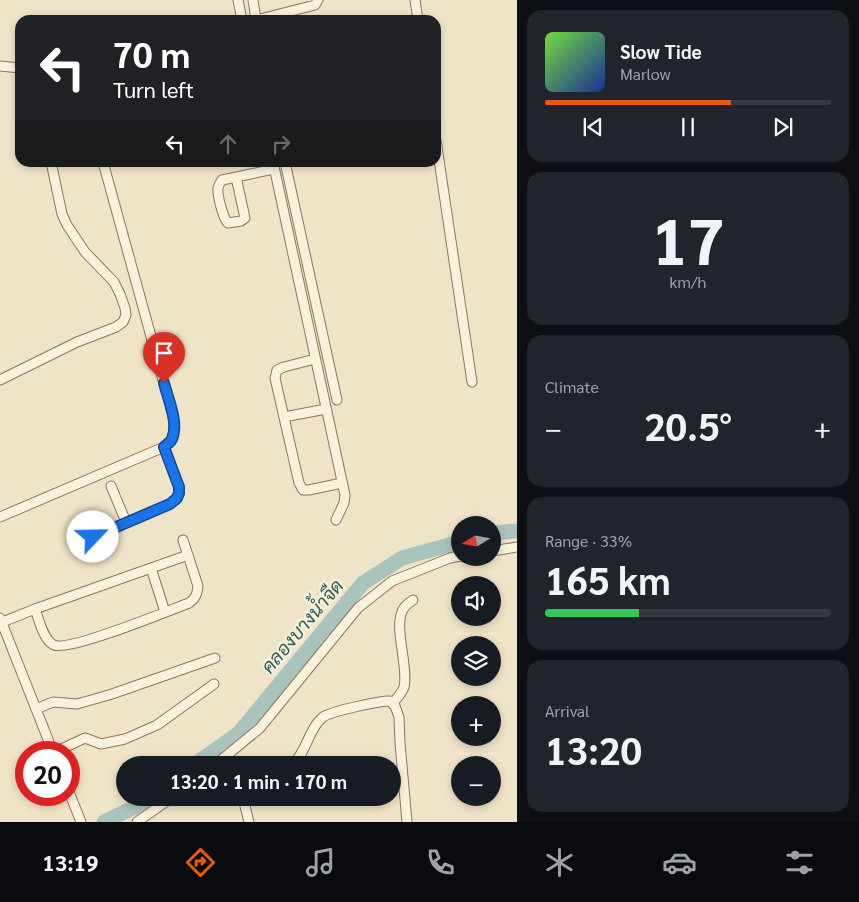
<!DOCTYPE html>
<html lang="en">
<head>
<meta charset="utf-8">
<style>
  :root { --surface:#171b24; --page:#20242c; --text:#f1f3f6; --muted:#9ea1a6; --line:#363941; --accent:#ea580c }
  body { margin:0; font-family:Georgia,Sarabun,serif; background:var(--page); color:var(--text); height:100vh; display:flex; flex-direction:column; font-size:19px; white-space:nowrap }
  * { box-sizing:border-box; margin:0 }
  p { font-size:16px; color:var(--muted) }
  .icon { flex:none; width:28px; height:28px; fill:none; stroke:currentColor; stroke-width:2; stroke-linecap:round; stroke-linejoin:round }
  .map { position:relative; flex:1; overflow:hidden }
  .sheet { display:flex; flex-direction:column; gap:10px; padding:10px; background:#0d0f14; width:342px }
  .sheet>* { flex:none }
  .guide { position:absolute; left:15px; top:15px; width:426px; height:152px; border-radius:15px; box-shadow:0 2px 8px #0003; background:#202124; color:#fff; overflow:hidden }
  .needle { width:32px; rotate:259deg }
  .controls { position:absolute; left:451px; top:516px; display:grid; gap:10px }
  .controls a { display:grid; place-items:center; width:50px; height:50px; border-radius:50%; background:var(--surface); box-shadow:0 2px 8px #0003; font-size:25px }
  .speed { position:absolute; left:15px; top:741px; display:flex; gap:10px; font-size:25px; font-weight:700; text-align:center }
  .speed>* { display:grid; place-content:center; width:65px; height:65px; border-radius:50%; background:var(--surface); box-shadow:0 2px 8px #0003; line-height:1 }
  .speed .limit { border:8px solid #d22; background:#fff; color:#111 }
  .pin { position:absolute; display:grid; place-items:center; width:42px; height:42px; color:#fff; margin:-51px -21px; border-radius:50% 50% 50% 0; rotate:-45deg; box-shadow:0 0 5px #0007 }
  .pin .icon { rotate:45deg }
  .me { position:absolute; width:55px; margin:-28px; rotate:66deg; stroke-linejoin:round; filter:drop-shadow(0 0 4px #0008) }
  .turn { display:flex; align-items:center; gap:18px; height:105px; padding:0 15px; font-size:22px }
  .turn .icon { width:65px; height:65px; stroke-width:2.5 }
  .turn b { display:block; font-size:35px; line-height:42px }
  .lanes { display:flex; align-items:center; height:48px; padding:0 15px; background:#0003; justify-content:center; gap:25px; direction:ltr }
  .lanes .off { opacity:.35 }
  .big { font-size:38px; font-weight:700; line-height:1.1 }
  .sheet .widget { flex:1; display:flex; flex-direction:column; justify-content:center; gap:8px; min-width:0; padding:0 18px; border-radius:15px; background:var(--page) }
  .sheet .dial { align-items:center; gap:0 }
  .dial b { font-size:65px; line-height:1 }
  .song { display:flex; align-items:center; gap:15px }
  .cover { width:60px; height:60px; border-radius:8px; background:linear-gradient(135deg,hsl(100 70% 55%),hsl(230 70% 35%)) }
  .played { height:5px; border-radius:2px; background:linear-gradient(90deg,var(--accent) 65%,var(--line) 65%) }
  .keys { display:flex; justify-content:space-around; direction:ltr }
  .heat { display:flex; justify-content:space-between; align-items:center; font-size:28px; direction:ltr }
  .charge { height:8px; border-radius:4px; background:linear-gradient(90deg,#34c759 33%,var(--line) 0) }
  .trip { position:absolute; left:116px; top:756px; width:285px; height:50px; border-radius:25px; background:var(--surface); box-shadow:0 2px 8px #0003; font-weight:700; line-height:50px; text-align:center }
  .menu { display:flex; height:80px; justify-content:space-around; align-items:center; background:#090b0e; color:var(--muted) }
  .menu .icon { width:35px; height:35px }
  .menu .on { color:var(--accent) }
  .menu b { font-size:22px; color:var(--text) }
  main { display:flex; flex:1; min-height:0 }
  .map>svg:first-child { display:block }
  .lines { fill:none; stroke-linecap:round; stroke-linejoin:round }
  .river { stroke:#a9c4bc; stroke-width:15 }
  .minor-casing { stroke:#8d765c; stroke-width:11 }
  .minor { stroke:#faf1dc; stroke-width:9 }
  .route-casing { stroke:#114b97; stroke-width:12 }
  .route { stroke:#1a73e8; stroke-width:9 }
  .labels { text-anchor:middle; stroke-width:5; stroke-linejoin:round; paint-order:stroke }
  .water-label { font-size:19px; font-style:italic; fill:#2f5d5a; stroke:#f7eed8 }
</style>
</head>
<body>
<main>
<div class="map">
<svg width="517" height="822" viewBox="0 0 517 822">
  <rect width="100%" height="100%" fill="#f0e4c8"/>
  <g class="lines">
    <g class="river">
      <path d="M492,533L517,531"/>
      <path d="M194,765L239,733L363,583L402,558L460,542"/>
      <path d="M104,822L137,806L149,798"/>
    </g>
    <g class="minor-casing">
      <g id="minor">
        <path d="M238,0L242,20"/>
        <path d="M253,0L256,20"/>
        <path d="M415,0L418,20"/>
        <path d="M256,20L315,5L318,0"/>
        <path d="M0,66L20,68"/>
        <path d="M436,140L472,382"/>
        <path d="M273,162L345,495L344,503L336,520"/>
        <path d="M285,162L337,400"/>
        <path d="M236,177L245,218L241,221L228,223C223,218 217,195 218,188C219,184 220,183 222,180L274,169"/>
        <path d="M315,359L284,367L277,370L275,378L299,483L303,490H309L342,483"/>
        <path d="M0,380L77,342L116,327L123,322L126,315L125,308L120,294L114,282L85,252L67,225L62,214L51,162"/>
        <path d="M284,417L326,409"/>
        <path d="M111,486L126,522"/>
        <path d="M0,517L164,447C175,438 174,433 174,420L103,162"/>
        <path d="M77,544L170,504L177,499L179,493V487L164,447"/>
        <path d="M492,551L517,547"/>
        <path d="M151,568L165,612"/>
        <path d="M35,609C39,619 43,640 54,645C68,652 168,611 189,603C196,598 197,594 198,586L183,540"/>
        <path d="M0,618L53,752"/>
        <path d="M0,623L35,609L188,555"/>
        <path d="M393,703C397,698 402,693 404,687C409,666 392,624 404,608C406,605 410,602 413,600"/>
        <path d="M36,709L53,702L77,704L112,694L215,658"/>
        <path d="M55,752L85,738L101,744L125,739L157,725L214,684"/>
        <path d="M215,765L260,728L358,608L392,581L450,558L460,556"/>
        <path d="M292,765C305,754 307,736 318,722C318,722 322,718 323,717C332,711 379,701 390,701L395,706L399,717L400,743L407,822"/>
        <path d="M69,792L81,822"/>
        <path d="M244,798V802L249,822"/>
        <path d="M137,822L171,798"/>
      </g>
    </g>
    <use href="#minor" class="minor"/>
  </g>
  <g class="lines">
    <g class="route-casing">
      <path id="route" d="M93,537L170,504L177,498L179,493V487L164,447C167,444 171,442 172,439C179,423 168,399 164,383"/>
    </g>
    <use href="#route" class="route"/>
  </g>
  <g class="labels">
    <g class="water-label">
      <text transform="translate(302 626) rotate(-50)" y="7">คลองบางน้ำจืด</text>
    </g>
  </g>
</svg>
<div class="controls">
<a><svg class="needle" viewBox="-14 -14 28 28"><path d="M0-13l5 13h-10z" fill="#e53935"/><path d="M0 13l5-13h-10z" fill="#9ea1a6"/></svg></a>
<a><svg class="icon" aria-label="sound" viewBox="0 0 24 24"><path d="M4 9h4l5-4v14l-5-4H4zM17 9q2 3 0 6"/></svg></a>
<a><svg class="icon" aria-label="layers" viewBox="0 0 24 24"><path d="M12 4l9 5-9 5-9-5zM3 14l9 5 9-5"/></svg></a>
<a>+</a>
<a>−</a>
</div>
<div class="speed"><div class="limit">20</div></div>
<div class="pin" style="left:164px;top:383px;background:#d93025"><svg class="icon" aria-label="arrive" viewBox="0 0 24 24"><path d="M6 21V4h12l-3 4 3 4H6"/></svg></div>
<svg class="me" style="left:93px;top:537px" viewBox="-20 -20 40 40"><circle r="19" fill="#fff"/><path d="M0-13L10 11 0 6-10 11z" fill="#1a73e8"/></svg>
<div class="trip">13:20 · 1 min · 170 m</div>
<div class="guide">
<div class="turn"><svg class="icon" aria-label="left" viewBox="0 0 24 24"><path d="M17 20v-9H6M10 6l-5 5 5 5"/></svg><div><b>70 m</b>Turn left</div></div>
<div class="lanes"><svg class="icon" aria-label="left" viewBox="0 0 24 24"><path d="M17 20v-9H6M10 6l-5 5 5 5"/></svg><svg class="icon off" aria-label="ahead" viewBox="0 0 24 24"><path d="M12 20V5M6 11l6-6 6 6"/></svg><svg class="icon off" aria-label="right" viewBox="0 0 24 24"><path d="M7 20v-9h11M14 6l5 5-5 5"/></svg></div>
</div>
</div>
<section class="sheet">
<div class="widget">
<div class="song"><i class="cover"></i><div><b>Slow Tide</b><p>Marlow</p></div></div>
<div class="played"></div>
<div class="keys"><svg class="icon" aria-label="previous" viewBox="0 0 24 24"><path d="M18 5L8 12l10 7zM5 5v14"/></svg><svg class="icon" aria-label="pause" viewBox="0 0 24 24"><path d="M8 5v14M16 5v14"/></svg><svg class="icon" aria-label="next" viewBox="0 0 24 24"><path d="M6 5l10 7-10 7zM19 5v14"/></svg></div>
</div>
<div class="widget dial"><b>17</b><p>km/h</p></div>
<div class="widget"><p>Climate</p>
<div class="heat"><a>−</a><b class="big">20.5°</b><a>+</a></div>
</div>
<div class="widget"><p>Range · 33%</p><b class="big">165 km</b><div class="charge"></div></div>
<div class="widget"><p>Arrival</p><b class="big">13:20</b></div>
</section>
</main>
<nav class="menu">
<b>13:19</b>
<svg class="icon on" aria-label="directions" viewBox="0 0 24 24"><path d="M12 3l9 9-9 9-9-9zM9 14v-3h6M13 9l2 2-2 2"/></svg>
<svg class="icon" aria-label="music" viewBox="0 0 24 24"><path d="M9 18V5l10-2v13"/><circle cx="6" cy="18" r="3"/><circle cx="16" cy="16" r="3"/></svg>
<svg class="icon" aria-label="phone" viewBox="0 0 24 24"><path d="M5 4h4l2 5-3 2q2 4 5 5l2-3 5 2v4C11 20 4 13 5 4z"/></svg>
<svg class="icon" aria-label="climate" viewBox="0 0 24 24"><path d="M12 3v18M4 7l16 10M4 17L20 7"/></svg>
<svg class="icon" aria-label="car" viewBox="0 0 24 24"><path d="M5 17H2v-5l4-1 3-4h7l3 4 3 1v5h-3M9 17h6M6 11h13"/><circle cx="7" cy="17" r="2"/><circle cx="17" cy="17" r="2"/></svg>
<svg class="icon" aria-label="filters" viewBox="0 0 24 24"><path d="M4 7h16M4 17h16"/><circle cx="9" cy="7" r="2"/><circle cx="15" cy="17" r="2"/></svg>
</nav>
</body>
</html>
